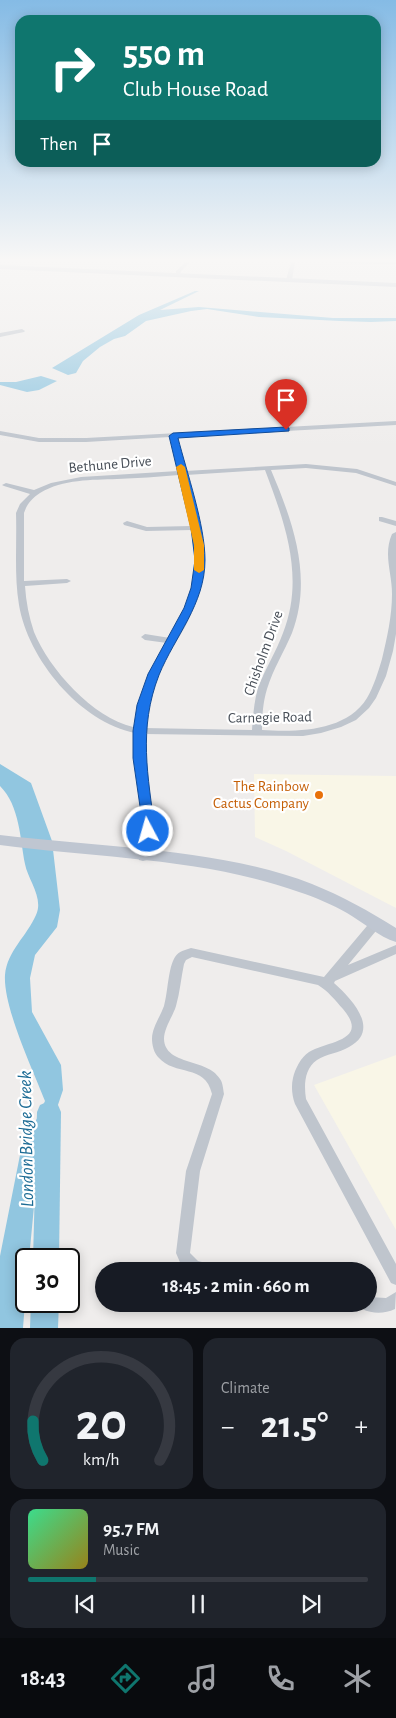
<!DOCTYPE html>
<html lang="en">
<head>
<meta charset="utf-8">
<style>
  :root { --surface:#171b24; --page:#20242c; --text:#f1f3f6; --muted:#9ea1a6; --line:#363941; --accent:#0f766e }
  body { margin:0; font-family:"Alegreya Sans",sans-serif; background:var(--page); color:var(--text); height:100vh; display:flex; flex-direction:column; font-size:19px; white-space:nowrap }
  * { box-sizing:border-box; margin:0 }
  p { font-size:16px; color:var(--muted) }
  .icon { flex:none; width:28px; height:28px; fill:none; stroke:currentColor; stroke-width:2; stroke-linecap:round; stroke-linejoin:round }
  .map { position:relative; height:1328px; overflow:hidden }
  .sheet { display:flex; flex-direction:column; gap:10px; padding:10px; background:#0d0f14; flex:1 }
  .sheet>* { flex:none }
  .banner { position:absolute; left:15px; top:15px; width:366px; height:152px; border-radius:15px; box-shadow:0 2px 12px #0003; background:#0f766e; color:#fff; overflow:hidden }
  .speed { position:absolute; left:15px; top:1248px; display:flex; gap:10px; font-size:25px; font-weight:700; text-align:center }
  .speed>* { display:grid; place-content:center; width:65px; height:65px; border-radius:50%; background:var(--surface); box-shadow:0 2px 12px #0003; line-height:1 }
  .speed .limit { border:2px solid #111; border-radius:8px; background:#fff; color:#111 }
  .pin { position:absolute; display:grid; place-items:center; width:42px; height:42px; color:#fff; margin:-51px -21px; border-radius:50% 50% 50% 0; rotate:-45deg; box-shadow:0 0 5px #0007 }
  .pin .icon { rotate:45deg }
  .me { position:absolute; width:55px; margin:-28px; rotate:354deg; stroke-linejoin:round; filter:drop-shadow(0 0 4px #0008) }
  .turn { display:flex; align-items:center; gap:18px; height:105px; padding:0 25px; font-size:22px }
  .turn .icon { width:65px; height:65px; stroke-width:2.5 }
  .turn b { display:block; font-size:35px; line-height:42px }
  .then { display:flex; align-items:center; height:48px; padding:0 25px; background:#0003; gap:10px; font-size:19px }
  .big { font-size:38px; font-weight:600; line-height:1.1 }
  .sheet .tile { flex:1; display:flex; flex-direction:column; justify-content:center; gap:8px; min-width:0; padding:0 18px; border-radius:15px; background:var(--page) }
  .sheet .dial { align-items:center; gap:0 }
  .dial svg { height:130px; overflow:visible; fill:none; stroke:var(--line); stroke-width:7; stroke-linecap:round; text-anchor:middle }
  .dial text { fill:var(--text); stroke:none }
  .song { display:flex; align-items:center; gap:15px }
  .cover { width:60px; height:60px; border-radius:8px; background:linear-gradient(135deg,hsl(150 70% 55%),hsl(50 70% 35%)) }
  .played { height:5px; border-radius:2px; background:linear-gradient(90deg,var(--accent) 20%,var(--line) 20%) }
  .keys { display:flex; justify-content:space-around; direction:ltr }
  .heat { display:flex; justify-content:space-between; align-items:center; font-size:28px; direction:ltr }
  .sheet .tiles { flex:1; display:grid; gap:10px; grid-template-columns:1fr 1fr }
  .tile:last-child { grid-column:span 2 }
  .trip { position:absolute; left:95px; top:1262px; width:282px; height:50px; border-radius:25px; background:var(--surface); box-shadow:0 2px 12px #0003; font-weight:600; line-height:50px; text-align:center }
  .dock { display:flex; height:80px; justify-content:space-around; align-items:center; background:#090b0e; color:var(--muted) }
  .dock .icon { width:35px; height:35px }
  .dock .current { color:var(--accent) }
  .dock b { font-size:22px; color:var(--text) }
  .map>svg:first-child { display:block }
  .commercial { fill:#f9f6e7 }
  .water { fill:#91c6e0 }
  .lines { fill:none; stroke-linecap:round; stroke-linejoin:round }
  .river { fill:#91c6e0; fill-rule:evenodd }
  .street { fill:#bfc5cd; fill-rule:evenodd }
  .secondary { fill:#bfc6d1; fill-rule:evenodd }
  .route { fill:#1a73e8; stroke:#114b97 }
  .slow { fill:#f59e0b }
  .food-dot { fill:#e8710a; stroke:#fff; stroke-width:2 }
  .labels { text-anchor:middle; stroke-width:4.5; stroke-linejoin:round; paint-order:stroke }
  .street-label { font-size:15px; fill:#474e57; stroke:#fff }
  .food-label { font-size:15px; fill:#c56008; stroke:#fff; text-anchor:end }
  .near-water-label { font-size:19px; font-style:italic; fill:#1d6c95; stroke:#fff }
</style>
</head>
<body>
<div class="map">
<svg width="396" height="1328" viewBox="0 0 396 1328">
  <rect width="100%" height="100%" fill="#efedec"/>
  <g class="commercial">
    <path d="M254,774L396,776V908L286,851L255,837Z"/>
    <path d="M396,1055V1230L314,1085Z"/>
  </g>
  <g class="water">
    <path d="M195,291H199L160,310L199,307L333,318H396V321L371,322L340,321L259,317L207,309L191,311L146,321L125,336L114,339L100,347L83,361L76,373L68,375L52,368L139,315Z"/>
    <path d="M41,376L57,381L39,390L27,392L0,385V382H16Z"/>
    <path d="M0,764L31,783L52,841L60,910L57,927L35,955L30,978L32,1012L61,1065L63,1090L38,1164L29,1259H26V1289L23,1328H0V1256L20,1155L45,1101C33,1070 3,1007 5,975C7,951 27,936 36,915C44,898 28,880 25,864C20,839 20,806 0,786Z"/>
  </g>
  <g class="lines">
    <g class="river">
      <path d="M49,1101L58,1105L61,1112L59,1259H33L37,1112L40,1105Z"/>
      <path d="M31,1301H59L58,1328H30Z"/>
    </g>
    <g class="street">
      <path d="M186,262H190L181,271L180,276H176V271Z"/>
      <path d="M291,262H295L292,280L289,282L286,280Z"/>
      <path d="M335,262H396V264L337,263Z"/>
      <path d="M22,329L25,331L24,332L0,337V333Z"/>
      <path d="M396,421V425L177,437L185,471L306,464L357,469L396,482V486L356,473L306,468L271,470C293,522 313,577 292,633C284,652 273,669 267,689C263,702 262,716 262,730C297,732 346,732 367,698C374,686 378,672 382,659C387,638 392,616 392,594C392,573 383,554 392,534L396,532V634L393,651L386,676L376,698L369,708L356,720L341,727L321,733L303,736L144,734C142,776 158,816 148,857L147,860L143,861L139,860L138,857C148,816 132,775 135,733C80,722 28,659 19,605C14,575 17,544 16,513L20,504L30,494L4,486L2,485L6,483L34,490L51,483L81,477L178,471L170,437L86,442H39L0,435V431L39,438H86ZM265,470C285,523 305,577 283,633C276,652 265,669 258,688C254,702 253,716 252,730L144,728C147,702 155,679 168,656C178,638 190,621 196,602C211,556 197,519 186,475ZM179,475L191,526L147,527L127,521L123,523L124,525L146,531L192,530C201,571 190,604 170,638L145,634L141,637L145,640L167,643C151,670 139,696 135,727H133C93,718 49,669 34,632C29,617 26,602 25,586L67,583L71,581L67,579L24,581V513C27,504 32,498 40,493C63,479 92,480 117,479C137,478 158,477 179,475Z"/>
      <path d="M379,517H382L396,521V526L379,521Z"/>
      <path d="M376,919L380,920L382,923L380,926L348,965L396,945V954L335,981L334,983C352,999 381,1030 349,1047C339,1053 326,1054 317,1060C304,1069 304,1086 306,1099L396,1264V1285L391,1283L295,1104C292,1096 291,1086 293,1078C295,1069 301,1057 309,1052C328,1041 370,1041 343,1009C335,1000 328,991 318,985L192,957L186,960L184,964C181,978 180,992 176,1006C173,1016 164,1028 164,1039C165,1066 208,1058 220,1079C223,1083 223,1089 224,1094L200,1171L190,1253L198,1261L218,1266L220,1271H189L182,1267L176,1253L186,1171L212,1094C205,1063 175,1077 158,1057C154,1053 152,1045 152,1039C152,1028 160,1017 164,1006C168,992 168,968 175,957C179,951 185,950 191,948L324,977L372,920Z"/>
      <path d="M396,1292L395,1309C384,1314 373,1314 362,1309L360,1304H369V1297L386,1298Z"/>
    </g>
    <g class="secondary">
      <path d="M0,265L396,283V287L0,269Z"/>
      <path d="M0,835C98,847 220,848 312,884C342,896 369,911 396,928V942C379,937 363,922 347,913C333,905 315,897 299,892C204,858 99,858 0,845Z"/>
    </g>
  </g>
  <linearGradient id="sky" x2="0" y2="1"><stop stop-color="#85bbe5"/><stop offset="0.58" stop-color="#f8f7f6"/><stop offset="1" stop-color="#f8f7f6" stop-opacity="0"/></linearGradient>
  <rect width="396" height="448" fill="url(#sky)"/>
  <path class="route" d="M286,427L289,428V431L178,438C187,473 205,525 205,560C205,604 175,636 159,675C138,729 148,776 155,831L153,834H144L133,758V731L137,705L148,674L184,608L191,588L195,560L191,528L169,436L173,433Z"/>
  <path class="slow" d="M181,464L185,467L204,545V570L199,573L194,570V545L176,467Z"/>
  <circle class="food-dot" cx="319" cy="795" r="5"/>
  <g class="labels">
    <g class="street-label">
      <text transform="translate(110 464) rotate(-5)" y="5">Bethune Drive</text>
      <text transform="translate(263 653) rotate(-70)" y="5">Chisholm Drive</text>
      <text transform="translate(270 717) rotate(-1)" y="5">Carnegie Road</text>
    </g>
    <g class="food-label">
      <text x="309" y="791">The Rainbow<tspan x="309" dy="17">Cactus Company</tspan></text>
    </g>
    <g class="near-water-label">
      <text transform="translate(25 1139) rotate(-91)" y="7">London Bridge Creek</text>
    </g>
  </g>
</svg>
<div class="speed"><div class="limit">30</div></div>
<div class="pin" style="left:286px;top:430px;background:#d93025"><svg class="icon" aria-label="arrive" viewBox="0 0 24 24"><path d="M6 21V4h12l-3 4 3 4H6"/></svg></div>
<svg class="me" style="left:148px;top:831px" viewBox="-20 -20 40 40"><circle r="17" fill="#1a73e8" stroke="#fff" stroke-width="3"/><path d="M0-11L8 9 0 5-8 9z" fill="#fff"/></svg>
<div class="trip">18:45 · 2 min · 660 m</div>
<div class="banner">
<div class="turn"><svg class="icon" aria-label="right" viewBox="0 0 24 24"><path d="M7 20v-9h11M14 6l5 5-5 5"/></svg><div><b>550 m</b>Club House Road</div></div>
<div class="then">Then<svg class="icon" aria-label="arrive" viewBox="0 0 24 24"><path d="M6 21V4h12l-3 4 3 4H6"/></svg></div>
</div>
</div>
<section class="sheet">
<div class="tiles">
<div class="tile dial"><svg viewBox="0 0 100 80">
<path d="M14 69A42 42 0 1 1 86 69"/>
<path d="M14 69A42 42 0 0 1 8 45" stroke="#0f766e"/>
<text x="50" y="56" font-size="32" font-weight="700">20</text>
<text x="50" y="72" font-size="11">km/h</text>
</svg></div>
<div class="tile"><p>Climate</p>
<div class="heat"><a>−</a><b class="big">21.5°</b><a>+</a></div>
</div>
<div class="tile">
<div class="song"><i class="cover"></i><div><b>95.7 FM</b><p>Music</p></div></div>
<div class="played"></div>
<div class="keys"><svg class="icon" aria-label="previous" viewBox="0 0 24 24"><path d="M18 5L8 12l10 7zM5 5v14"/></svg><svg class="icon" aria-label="pause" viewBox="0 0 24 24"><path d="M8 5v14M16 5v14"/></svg><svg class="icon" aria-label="next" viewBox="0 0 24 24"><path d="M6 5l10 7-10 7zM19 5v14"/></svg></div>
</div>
</div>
</section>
<nav class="dock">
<b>18:43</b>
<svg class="icon current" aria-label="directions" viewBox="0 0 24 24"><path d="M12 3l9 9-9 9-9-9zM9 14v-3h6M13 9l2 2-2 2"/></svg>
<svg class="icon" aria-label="music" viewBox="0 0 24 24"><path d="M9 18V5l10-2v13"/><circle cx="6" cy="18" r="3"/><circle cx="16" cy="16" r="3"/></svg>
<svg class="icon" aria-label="phone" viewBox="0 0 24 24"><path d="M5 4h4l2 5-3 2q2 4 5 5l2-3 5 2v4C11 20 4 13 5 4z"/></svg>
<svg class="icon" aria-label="climate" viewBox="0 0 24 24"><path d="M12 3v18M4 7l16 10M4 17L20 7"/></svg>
</nav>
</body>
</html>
